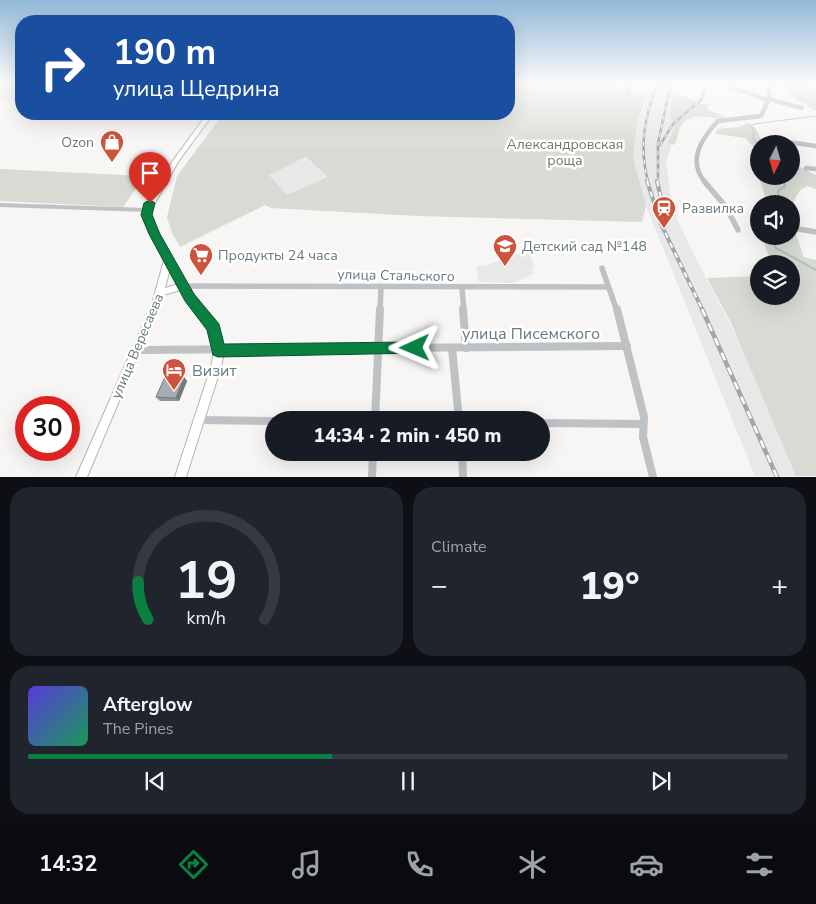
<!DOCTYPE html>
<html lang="en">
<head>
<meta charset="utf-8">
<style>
  :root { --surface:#171b24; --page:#20242c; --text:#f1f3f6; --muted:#9ea1a6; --line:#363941; --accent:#0b8043 }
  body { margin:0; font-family:"Nunito Sans",sans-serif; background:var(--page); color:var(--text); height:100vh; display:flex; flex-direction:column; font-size:19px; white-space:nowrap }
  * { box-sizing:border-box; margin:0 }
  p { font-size:16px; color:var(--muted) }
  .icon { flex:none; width:28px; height:28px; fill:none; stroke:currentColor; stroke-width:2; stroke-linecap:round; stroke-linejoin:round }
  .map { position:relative; height:477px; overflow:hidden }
  .side { display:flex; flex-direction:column; gap:10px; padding:10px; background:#0d0f14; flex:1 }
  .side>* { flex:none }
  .guide { position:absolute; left:15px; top:15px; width:500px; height:105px; border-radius:20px; box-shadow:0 5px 20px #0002; background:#1a4fa0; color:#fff; overflow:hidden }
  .needle { width:32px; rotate:185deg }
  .buttons { position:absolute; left:750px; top:135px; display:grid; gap:10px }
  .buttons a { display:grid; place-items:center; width:50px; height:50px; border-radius:50%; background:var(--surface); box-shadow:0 5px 20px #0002; font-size:25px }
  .speed { position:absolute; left:15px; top:396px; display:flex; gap:10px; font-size:25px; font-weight:700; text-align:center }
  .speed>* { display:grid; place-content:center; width:65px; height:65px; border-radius:50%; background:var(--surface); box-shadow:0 5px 20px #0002; line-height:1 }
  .speed .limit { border:8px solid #d22; background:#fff; color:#111 }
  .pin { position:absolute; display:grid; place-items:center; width:42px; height:42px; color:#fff; margin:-51px -21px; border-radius:50% 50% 50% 0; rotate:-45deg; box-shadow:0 0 5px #0007 }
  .pin .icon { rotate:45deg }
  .me { position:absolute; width:55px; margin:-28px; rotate:269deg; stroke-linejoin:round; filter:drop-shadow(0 0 4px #0008) }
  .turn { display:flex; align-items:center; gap:18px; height:105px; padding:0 15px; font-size:22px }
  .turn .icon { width:65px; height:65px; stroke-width:2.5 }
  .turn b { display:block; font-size:35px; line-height:42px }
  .big { font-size:38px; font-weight:800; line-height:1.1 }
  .side .tile { flex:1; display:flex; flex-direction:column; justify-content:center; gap:8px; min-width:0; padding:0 18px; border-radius:20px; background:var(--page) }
  .side .dial { align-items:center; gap:0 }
  .dial svg { height:130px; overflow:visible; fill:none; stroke:var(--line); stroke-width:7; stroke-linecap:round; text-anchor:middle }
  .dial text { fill:var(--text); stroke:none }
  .song { display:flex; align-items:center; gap:15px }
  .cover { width:60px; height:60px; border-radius:8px; background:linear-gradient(135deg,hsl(250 70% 55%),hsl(150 70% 35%)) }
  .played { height:5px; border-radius:2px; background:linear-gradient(90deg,var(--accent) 40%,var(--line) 40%) }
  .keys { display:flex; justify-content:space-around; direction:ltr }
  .heat { display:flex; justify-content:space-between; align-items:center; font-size:28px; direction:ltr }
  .side .tiles { flex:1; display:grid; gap:10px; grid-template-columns:1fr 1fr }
  .tile:last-child { grid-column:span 2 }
  .trip { position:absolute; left:265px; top:411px; width:285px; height:50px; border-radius:25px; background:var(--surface); box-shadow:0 5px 20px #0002; font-weight:800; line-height:50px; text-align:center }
  .tabs { display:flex; height:80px; justify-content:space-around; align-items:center; background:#090b0e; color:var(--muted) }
  .tabs .icon { width:35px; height:35px }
  .tabs .on { color:var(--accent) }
  .tabs b { font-size:22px; color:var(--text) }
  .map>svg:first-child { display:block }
  .built { fill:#e7e8e7 }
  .green { fill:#d7dbd4; fill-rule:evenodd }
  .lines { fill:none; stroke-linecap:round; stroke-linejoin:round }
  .stream-far1 { stroke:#b5c1c4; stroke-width:1 }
  .stream { stroke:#b5c1c4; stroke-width:2 }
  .secondary-casing { stroke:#b1b6b9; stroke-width:2 }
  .minor-far2 { stroke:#bec2c5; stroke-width:4.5 }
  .minor-far1 { stroke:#bec2c5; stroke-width:5.5 }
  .minor { stroke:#bec2c5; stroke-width:8 }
  .tertiary { fill:#bec2c5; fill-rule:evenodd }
  .secondary { fill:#fff; fill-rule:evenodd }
  .rail-far2-casing { stroke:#a0a6aa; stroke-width:2.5 }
  .rail-far1-casing { stroke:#a0a6aa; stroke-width:4 }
  .rail-casing { stroke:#a0a6aa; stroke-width:4.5 }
  .rail-far2 { stroke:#fff; stroke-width:1; stroke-dasharray:4.5; stroke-linecap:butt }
  .rail-far1 { stroke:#fff; stroke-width:2; stroke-dasharray:5.5; stroke-linecap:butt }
  .rail { stroke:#fff; stroke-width:2.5; stroke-dasharray:8; stroke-linecap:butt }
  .wall { fill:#8f9599 }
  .shaded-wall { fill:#74797d }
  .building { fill:#a6adb2; stroke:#74797d }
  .route { fill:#0b8043; stroke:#07532c }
  .labels { text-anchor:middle; stroke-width:5; stroke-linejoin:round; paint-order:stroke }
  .poi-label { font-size:14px; fill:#697881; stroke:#fff; text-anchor:start }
  .park-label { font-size:14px; fill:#6c7967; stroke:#fff }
  .street-label { font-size:14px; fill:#697881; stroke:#fff }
  .near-street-label { font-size:16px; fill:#697881; stroke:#fff }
  .near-poi-label { font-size:16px; fill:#697881; stroke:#fff; text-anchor:start }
</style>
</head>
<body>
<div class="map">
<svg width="816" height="477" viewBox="0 0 816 477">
  <rect width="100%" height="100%" fill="#f7f6f4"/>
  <g class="built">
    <path d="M0,83H21V102L0,101Z"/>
    <path d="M653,83H679L672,100L676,128L666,163L673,210L691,249L809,476H755L646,206L633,157L637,123Z"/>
    <path d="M306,158L326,177L287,195L268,174Z"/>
    <path d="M528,250L535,268H532L533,274L513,283L479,282L476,266L487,265Z"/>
  </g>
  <g class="green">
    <path d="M509,83H607L646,96L637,123L633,157L646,206L642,222L417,216L271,208L265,205L180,247L172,233L167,217L177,176L223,114H509ZM306,157L327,177L287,195L269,175Z"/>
    <path d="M781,83H816L808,87L816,92V111L795,99Z"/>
    <path d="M672,94L680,95L701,104L709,103L707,108L709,110L725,117C711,121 697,110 683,123C677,129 679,138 674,145L668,143L674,129L670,117Z"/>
    <path d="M748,123L756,128L760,138L765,144H759V152L745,138L716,134L717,129L739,127Z"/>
    <path d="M759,155V176H791V162L816,175V189L807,186L800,190L791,206V204H767L761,183L750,158Z"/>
    <path d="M0,169L142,176L138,180H142L123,207L0,201Z"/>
    <path d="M791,229H794L804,257L816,260V476H796L732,325L707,278L757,276L759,296H791V264H771L762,236H791Z"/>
  </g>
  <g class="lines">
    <g class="stream-far1">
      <path d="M791,83L790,92L816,105"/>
      <path d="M759,147L753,138L754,131L751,126L754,124L816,116"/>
      <path d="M784,182V180L795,175L791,168"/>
    </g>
    <g class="stream">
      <path d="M779,204L778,191L785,186L784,181"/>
      <path d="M770,236L776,248L816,270"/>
    </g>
    <g class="secondary-casing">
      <path id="secondary" d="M207,114H213L178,162L151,210L158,234L186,284L221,334L223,357L221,367L186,477H175L211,367L213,357V335L181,290L163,295L160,304L87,477H76L152,304L164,260L150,234L143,210L172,162ZM170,269L178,284L165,288Z"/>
    </g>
    <g class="minor-far2">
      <path d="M731,87L768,100"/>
      <path d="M628,92L632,83"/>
      <path d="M769,99L802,108"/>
      <path d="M768,139L816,146"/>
      <path d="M806,168L816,169"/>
      <path d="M705,182C687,161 701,139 718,121L761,116L769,99V83"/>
    </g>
    <g class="minor-far1">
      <path d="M704,181L726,207L738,230"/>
      <path d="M793,228L816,232"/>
      <path d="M602,268L617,311"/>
      <path d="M183,286L608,287"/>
      <path d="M462,288L464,311"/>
      <path d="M380,311L381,287"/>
    </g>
    <g class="minor">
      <path d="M463,309L466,348"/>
      <path d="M617,309L644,417L643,437L653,477"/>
      <path d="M452,348L459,420"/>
      <path d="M136,350L627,346"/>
      <path d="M198,420L274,421"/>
      <path d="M375,420L380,309"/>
      <path d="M541,423L642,424"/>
      <path d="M462,452L463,477"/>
      <path d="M372,477L373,452"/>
    </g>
    <path class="tertiary" d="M0,203L147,208L150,210L147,212L0,207Z"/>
    <use href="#secondary" class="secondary"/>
    <g class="rail-far2-casing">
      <g id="rail-far2">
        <path d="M660,145L673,124L702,99L706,83"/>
        <path d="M648,182C639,147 644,116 658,83"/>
        <path d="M658,182V143L671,83"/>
      </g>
    </g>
    <g class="rail-far1-casing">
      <g id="rail-far1">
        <path d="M647,181L661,224L703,311"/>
        <path d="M657,181L662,203"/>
      </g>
    </g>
    <g class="rail-casing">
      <path id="rail" d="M702,309L777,477"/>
    </g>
    <use href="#rail-far2" class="rail-far2"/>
    <use href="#rail-far1" class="rail-far1"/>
    <use href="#rail" class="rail"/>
  </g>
  <path class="wall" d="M184,377L187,381L179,401H160L156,397Z"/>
  <path class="shaded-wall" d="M184,377L187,381L179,401L176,398Z"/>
  <path class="building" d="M165,377H184L176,398L156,397Z"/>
  <linearGradient id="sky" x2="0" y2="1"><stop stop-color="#93b9da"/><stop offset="0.55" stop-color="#fbfbfa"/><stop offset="1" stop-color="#fbfbfa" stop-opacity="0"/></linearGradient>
  <rect width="816" height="150" fill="url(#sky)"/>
  <path class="route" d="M150,200L155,203L152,215L160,234L194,294L219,324L224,344L415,342L420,344L422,348L420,353L218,357L213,355L207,330L185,301L149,234L141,215L144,203Z"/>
  <defs>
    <g id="shop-pin" transform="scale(1.25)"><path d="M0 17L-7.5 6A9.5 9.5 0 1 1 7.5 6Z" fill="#ce533c" stroke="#fff"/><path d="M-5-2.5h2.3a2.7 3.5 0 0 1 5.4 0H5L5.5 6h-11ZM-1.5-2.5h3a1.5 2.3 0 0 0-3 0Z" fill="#fff"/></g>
    <g id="station-pin" transform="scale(1.25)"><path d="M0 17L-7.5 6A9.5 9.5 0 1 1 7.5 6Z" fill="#ce533c" stroke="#fff"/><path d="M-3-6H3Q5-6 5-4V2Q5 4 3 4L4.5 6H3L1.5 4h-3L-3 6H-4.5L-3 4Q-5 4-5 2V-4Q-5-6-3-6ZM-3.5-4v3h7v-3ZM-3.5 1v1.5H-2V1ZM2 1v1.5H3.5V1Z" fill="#fff"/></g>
    <g id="school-pin" transform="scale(1.25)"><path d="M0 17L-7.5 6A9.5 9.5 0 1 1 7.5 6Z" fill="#ce533c" stroke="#fff"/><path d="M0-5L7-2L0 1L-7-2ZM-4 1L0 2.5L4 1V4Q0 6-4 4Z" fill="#fff"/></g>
    <g id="supermarket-pin" transform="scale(1.25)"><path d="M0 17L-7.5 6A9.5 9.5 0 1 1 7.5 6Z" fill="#ce533c" stroke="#fff"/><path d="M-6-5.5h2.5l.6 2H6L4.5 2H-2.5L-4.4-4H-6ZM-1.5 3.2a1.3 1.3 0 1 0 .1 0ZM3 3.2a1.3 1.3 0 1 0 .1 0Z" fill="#fff"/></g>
    <g id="hotel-pin" transform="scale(1.25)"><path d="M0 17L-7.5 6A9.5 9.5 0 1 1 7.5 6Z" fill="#ce533c" stroke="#fff"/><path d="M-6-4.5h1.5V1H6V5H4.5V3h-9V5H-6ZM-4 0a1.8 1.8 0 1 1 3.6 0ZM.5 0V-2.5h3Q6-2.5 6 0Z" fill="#fff"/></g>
  </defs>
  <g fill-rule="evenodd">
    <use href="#shop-pin" x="112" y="142"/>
    <use href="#station-pin" x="664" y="208"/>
    <use href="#school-pin" x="505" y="246"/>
    <use href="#supermarket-pin" x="201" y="255"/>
    <use href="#hotel-pin" x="174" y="370"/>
  </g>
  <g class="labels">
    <g class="poi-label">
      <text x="94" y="147" text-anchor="end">Ozon</text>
      <text x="682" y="213">Развилка</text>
      <text x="522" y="251">Детский сад №148</text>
      <text x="218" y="260">Продукты 24 часа</text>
    </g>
    <g class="park-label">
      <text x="565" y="149">Александровская<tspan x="565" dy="16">роща</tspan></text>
    </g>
    <g class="street-label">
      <text transform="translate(396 275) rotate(1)" y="5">улица Стальского</text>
      <text transform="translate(137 346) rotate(-67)" y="5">улица Вересаева</text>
    </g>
    <g class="near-street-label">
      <text x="531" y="339">улица Писемского</text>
    </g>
    <g class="near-poi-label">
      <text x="192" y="376">Визит</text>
    </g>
  </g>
</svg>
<div class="buttons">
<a><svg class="needle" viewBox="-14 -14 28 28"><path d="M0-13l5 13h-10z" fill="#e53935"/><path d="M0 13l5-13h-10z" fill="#9ea1a6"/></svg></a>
<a><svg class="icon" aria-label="sound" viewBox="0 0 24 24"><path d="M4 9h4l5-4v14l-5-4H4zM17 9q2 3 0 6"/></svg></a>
<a><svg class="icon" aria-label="layers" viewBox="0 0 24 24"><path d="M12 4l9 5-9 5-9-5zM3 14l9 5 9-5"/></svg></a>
</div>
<div class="speed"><div class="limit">30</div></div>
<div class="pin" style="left:150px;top:203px;background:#d93025"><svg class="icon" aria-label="arrive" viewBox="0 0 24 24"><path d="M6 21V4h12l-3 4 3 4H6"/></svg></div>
<svg class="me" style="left:415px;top:348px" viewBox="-20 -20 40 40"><path d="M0-17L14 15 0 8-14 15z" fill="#0b8043" stroke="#fff" stroke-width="4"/></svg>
<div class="trip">14:34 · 2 min · 450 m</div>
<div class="guide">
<div class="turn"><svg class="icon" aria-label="right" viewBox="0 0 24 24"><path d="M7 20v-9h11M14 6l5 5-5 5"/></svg><div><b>190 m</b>улица Щедрина</div></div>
</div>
</div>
<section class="side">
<div class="tiles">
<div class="tile dial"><svg viewBox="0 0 100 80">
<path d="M14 69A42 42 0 1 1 86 69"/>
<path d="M14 69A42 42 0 0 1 8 46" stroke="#0b8043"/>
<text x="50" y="56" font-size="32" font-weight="700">19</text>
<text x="50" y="72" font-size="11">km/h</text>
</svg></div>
<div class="tile"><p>Climate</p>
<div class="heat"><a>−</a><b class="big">19°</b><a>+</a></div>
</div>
<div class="tile">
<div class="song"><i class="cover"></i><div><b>Afterglow</b><p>The Pines</p></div></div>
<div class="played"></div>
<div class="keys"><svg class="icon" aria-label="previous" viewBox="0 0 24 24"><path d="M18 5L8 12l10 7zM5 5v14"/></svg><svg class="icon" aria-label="pause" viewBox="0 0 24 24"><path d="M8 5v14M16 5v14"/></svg><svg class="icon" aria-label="next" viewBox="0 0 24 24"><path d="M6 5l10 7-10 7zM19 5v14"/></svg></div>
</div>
</div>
</section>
<nav class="tabs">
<b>14:32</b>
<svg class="icon on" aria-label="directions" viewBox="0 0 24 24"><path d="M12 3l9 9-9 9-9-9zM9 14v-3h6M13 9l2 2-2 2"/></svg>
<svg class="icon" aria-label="music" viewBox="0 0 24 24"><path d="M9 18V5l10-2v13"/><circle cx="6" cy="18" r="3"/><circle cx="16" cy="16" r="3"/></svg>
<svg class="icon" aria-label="phone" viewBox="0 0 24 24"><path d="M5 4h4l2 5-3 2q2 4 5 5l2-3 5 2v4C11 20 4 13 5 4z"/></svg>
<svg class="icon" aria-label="climate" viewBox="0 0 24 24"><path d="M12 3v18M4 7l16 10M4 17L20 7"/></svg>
<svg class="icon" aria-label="car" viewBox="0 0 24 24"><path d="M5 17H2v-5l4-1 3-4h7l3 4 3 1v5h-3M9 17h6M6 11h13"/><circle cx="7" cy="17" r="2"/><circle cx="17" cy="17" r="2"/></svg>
<svg class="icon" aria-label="filters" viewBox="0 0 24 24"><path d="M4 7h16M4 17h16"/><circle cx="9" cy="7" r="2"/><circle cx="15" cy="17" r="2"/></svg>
</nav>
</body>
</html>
